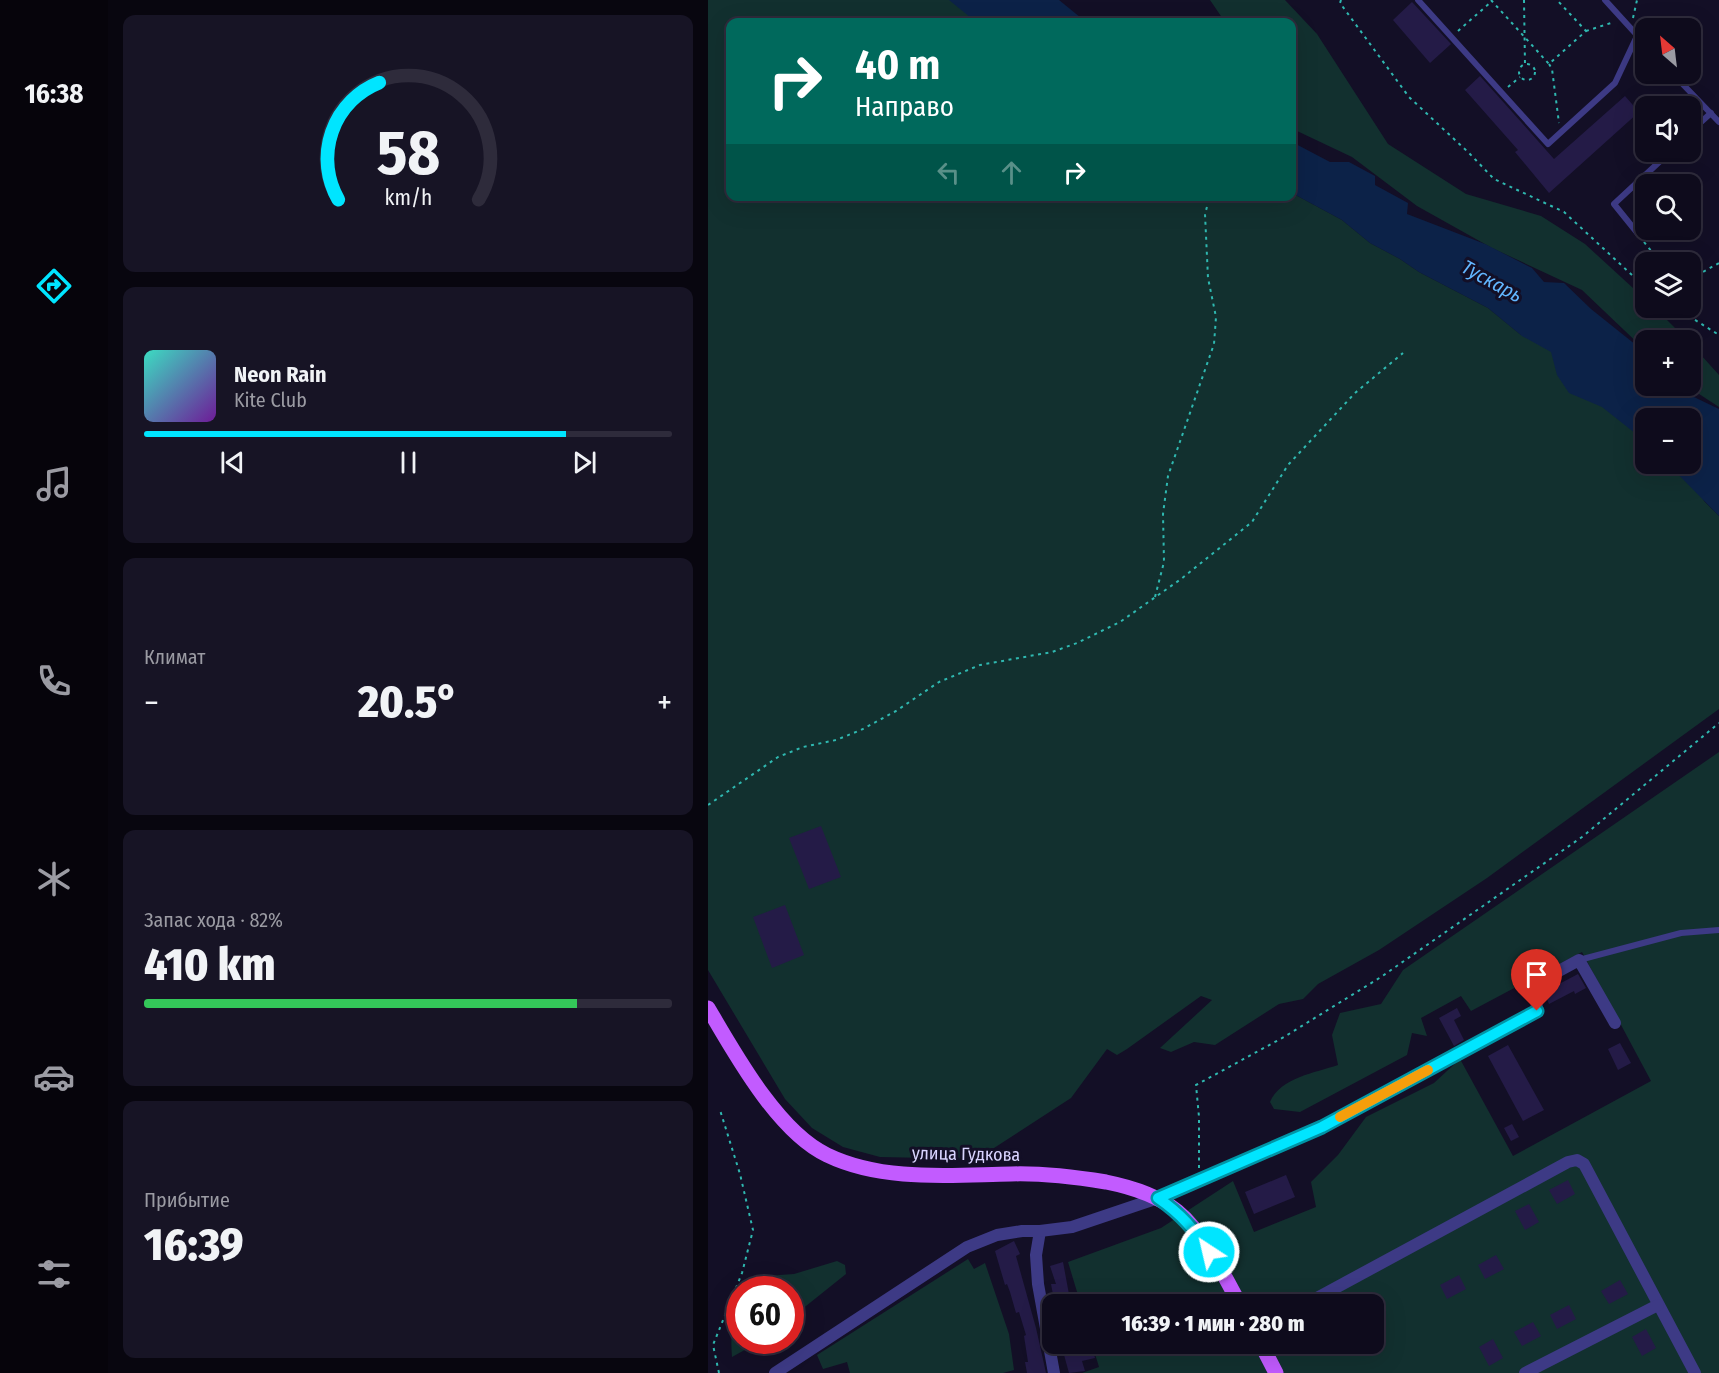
<!DOCTYPE html>
<html lang="ru">
<head>
<meta charset="utf-8">
<style>
  :root { --surface:#0e0b1c; --page:#171425; --text:#f1f3f6; --muted:#9b9ba3; --line:#2e2b3b; --accent:#00e5ff }
  body { margin:0; font-family:"Fira Sans Condensed",sans-serif; background:var(--page); color:var(--text); height:100vh; display:flex; flex-direction:column; font-size:22px; white-space:nowrap }
  * { box-sizing:border-box; margin:0 }
  p { font-size:20px; color:var(--muted) }
  .icon { flex:none; width:33px; height:33px; fill:none; stroke:currentColor; stroke-width:2; stroke-linecap:round; stroke-linejoin:round }
  .map { position:relative; flex:1; overflow:hidden }
  .details { display:flex; flex-direction:column; gap:15px; padding:15px; background:#08060f; width:600px }
  .details>* { flex:none }
  .hud { position:absolute; left:18px; top:18px; width:570px; height:183px; border-radius:12px; box-shadow:0 6px 24px #0002,0 0 0 2px var(--line); background:#00695c; color:#fff; overflow:hidden }
  .needle { width:39px; rotate:332deg }
  .buttons { position:absolute; left:927px; top:18px; display:grid; gap:12px }
  .buttons a { display:grid; place-items:center; width:66px; height:66px; border-radius:12px; background:var(--surface); box-shadow:0 6px 24px #0002,0 0 0 2px var(--line); font-size:30px }
  .speed { position:absolute; left:18px; top:1276px; display:flex; gap:12px; font-size:30px; font-weight:700; text-align:center }
  .speed>* { display:grid; place-content:center; width:78px; height:78px; border-radius:50%; background:var(--surface); box-shadow:0 6px 24px #0002,0 0 0 2px var(--line); line-height:1 }
  .speed .limit { border:9px solid #d22; background:#fff; color:#111 }
  .pin { position:absolute; display:grid; place-items:center; width:51px; height:51px; color:#fff; margin:-62px -26px; border-radius:50% 50% 50% 0; rotate:-45deg; box-shadow:0 0 6px #0007 }
  .pin .icon { rotate:45deg }
  .me { position:absolute; width:66px; margin:-33px; rotate:325deg; stroke-linejoin:round; filter:drop-shadow(0 0 4px #0008) }
  .turn { display:flex; align-items:center; gap:21px; height:126px; padding:0 30px; font-size:27px }
  .turn .icon { width:78px; height:78px; stroke-width:2.5 }
  .turn b { display:block; font-size:42px; line-height:51px }
  .lanes { display:flex; align-items:center; height:57px; padding:0 30px; background:#0003; justify-content:center; gap:30px; direction:ltr }
  .lanes .off { opacity:.35 }
  .big { font-size:45px; font-weight:800; line-height:1.1 }
  .details .card { flex:1; display:flex; flex-direction:column; justify-content:center; gap:9px; min-width:0; padding:0 21px; border-radius:12px; background:var(--page) }
  .details .dial { align-items:center; gap:0 }
  .dial svg { height:156px; overflow:visible; fill:none; stroke:var(--line); stroke-width:7; stroke-linecap:round; text-anchor:middle }
  .dial text { fill:var(--text); stroke:none }
  .song { display:flex; align-items:center; gap:18px }
  .cover { width:72px; height:72px; border-radius:9px; background:linear-gradient(135deg,hsl(170 70% 55%),hsl(280 70% 35%)) }
  .played { height:6px; border-radius:3px; background:linear-gradient(90deg,var(--accent) 80%,var(--line) 80%) }
  .keys { display:flex; justify-content:space-around; direction:ltr }
  .heat { display:flex; justify-content:space-between; align-items:center; font-size:33px; direction:ltr }
  .charge { height:9px; border-radius:4px; background:linear-gradient(90deg,#34c759 82%,var(--line) 0) }
  .trip { position:absolute; left:334px; top:1294px; width:342px; height:60px; border-radius:12px; background:var(--surface); box-shadow:0 6px 24px #0002,0 0 0 2px var(--line); font-weight:800; line-height:60px; text-align:center }
  main { display:flex; flex:1; min-height:0 }
  .dock { display:flex; flex-direction:column; width:108px; justify-content:space-around; align-items:center; background:#06040b; color:var(--muted) }
  .dock .icon { width:42px; height:42px }
  .dock .selected { color:var(--accent) }
  .dock b { font-size:27px; color:var(--text) }
  .map>svg:first-child { display:block }
  .green { fill:#12302f }
  .water { fill:#0c2248 }
  .building { fill:#241b47 }
  .lines { fill:none; stroke-linecap:round; stroke-linejoin:round }
  .path { stroke:#2fb8b0; stroke-width:2; stroke-dasharray:3 4.5; stroke-linecap:butt }
  .lane { stroke:#3d3a85; stroke-width:6 }
  .street { stroke:#3d3a85; stroke-width:12 }
  .primary { stroke:#c25bff; stroke-width:15 }
  .route-casing { stroke:#0095a6; stroke-width:15 }
  .route { stroke:#00e5ff; stroke-width:10 }
  .slow { stroke:#f59e0b; stroke-width:10 }
  .labels { text-anchor:middle; stroke-width:6; stroke-linejoin:round; paint-order:stroke }
  .street-label { font-size:18px; fill:#d9d4ff; stroke:#130f26 }
  .water-label { font-size:20px; font-style:italic; fill:#62b6ff; stroke:#130f26 }
</style>
</head>
<body>
<main>
<nav class="dock">
<b>16:38</b>
<svg class="icon selected" aria-label="directions" viewBox="0 0 24 24"><path d="M12 3l9 9-9 9-9-9zM9 14v-3h6M13 9l2 2-2 2"/></svg>
<svg class="icon" aria-label="music" viewBox="0 0 24 24"><path d="M9 18V5l10-2v13"/><circle cx="6" cy="18" r="3"/><circle cx="16" cy="16" r="3"/></svg>
<svg class="icon" aria-label="phone" viewBox="0 0 24 24"><path d="M5 4h4l2 5-3 2q2 4 5 5l2-3 5 2v4C11 20 4 13 5 4z"/></svg>
<svg class="icon" aria-label="climate" viewBox="0 0 24 24"><path d="M12 3v18M4 7l16 10M4 17L20 7"/></svg>
<svg class="icon" aria-label="car" viewBox="0 0 24 24"><path d="M5 17H2v-5l4-1 3-4h7l3 4 3 1v5h-3M9 17h6M6 11h13"/><circle cx="7" cy="17" r="2"/><circle cx="17" cy="17" r="2"/></svg>
<svg class="icon" aria-label="filters" viewBox="0 0 24 24"><path d="M4 7h16M4 17h16"/><circle cx="9" cy="7" r="2"/><circle cx="15" cy="17" r="2"/></svg>
</nav>
<section class="details">
<div class="card dial"><svg viewBox="0 0 100 80">
<path d="M14 69A42 42 0 1 1 86 69"/>
<path d="M14 69A42 42 0 0 1 35 9" stroke="#00e5ff"/>
<text x="50" y="56" font-size="32" font-weight="700">58</text>
<text x="50" y="72" font-size="11">km/h</text>
</svg></div>
<div class="card">
<div class="song"><i class="cover"></i><div><b>Neon Rain</b><p>Kite Club</p></div></div>
<div class="played"></div>
<div class="keys"><svg class="icon" aria-label="previous" viewBox="0 0 24 24"><path d="M18 5L8 12l10 7zM5 5v14"/></svg><svg class="icon" aria-label="pause" viewBox="0 0 24 24"><path d="M8 5v14M16 5v14"/></svg><svg class="icon" aria-label="next" viewBox="0 0 24 24"><path d="M6 5l10 7-10 7zM19 5v14"/></svg></div>
</div>
<div class="card"><p>Климат</p>
<div class="heat"><a>−</a><b class="big">20.5°</b><a>+</a></div>
</div>
<div class="card"><p>Запас хода · 82%</p><b class="big">410 km</b><div class="charge"></div></div>
<div class="card"><p>Прибытие</p><b class="big">16:39</b></div>
</section>
<div class="map">
<svg width="1011" height="1373" viewBox="0 0 1011 1373">
  <rect width="100%" height="100%" fill="#130f26"/>
  <g class="green">
    <path d="M0,0H292L316,22H22V196H584V193L634,220L662,243L692,259L711,272L780,308L813,335L810,319L938,418V464H975L996,501L1011,516V709L779,878L671,950L610,984L595,999L571,1004L507,1045L486,1042L463,1052L452,1048L504,1000L493,996L419,1049L409,1055L399,1049L363,1098L269,1159L172,1157L135,1147L104,1128L77,1099L0,970Z"/>
    <path d="M502,0H577L609,34L680,144L758,194L833,216L877,244L937,299L938,308H947L979,340H938L937,350L874,290L784,248L709,206L644,157L587,130L584,109V22H517Z"/>
    <path d="M983,344L1011,375V407L979,386H982Z"/>
    <path d="M1011,752V1373H374L391,1367L384,1344H666V1305H373L360,1262L453,1228L525,1181L546,1232L608,1207L603,1182L630,1155L658,1117L726,1083L752,1059L805,1156L943,1081L874,952L763,1011L753,996L713,1018L719,1036L704,1033L699,1055L592,1112L566,1109L562,1102C573,1077 607,1073 630,1065L624,1035L632,1013L673,1004L695,970Z"/>
    <path d="M260,1259L266,1269L277,1263L301,1334L306,1370L295,1373H142L139,1362L115,1369L109,1355Z"/>
    <path d="M129,1261L137,1265L138,1274L83,1318L82,1290H46L57,1276L86,1274Z"/>
    <path d="M31,1309L32,1341H53L24,1357C23,1341 22,1322 31,1309Z"/>
  </g>
  <g class="water">
    <path d="M241,0H351L378,22H268Z"/>
    <path d="M584,142L622,162H641L667,176V185L700,203L699,214L777,244L824,268L836,282L856,283L883,309L928,345L935,363L937,364L938,386H963L1011,409V516L960,464H982V418H938L937,441L894,407L861,393L849,375L843,352L814,336L780,308L711,272L692,259L662,243L634,220L584,193Z"/>
  </g>
  <g class="building">
    <path d="M704,2L743,44L722,63L685,20Z"/>
    <path d="M772,76L846,159L917,96L931,112L841,193L807,152L810,150L757,90Z"/>
    <path d="M113,826L133,877L101,889L81,838Z"/>
    <path d="M77,905L96,955L64,968L45,917Z"/>
    <path d="M870,974L878,988L867,994L866,991L841,1004L836,992Z"/>
    <path d="M749,1008L753,1016L746,1020L756,1040L746,1046L731,1018Z"/>
    <path d="M912,1043L923,1063L910,1070L900,1049Z"/>
    <path d="M800,1045L836,1110L815,1121L780,1056Z"/>
    <path d="M804,1124L811,1137L803,1141L796,1128Z"/>
    <path d="M578,1175L587,1197L546,1214L537,1192Z"/>
    <path d="M860,1180L867,1194L849,1204L841,1190Z"/>
    <path d="M821,1204L831,1222L817,1230L807,1211Z"/>
    <path d="M306,1241L312,1254L308,1256L328,1328L338,1373H319L317,1362H320L316,1336L318,1335L311,1312L308,1313L302,1292L299,1284L297,1285L287,1251Z"/>
    <path d="M788,1255L796,1269L777,1279L770,1265Z"/>
    <path d="M355,1262L363,1305H347L343,1284H348L342,1266Z"/>
    <path d="M751,1275L758,1289L739,1299L732,1285Z"/>
    <path d="M912,1280L920,1294L901,1304L893,1291Z"/>
    <path d="M861,1305L868,1319L849,1329L842,1315Z"/>
    <path d="M825,1322L833,1336L814,1346L806,1332Z"/>
    <path d="M938,1329L948,1348L934,1356L924,1337Z"/>
    <path d="M785,1339L795,1358L781,1366L771,1347Z"/>
    <path d="M353,1344H383L387,1358L374,1361L377,1371L361,1373Z"/>
  </g>
  <g class="lines">
    <g class="path">
      <path d="M633,0L632,3L701,97L761,153L786,179L856,212L938,288"/>
      <path d="M783,0L841,64L878,31L849,0"/>
      <path d="M816,0L817,65"/>
      <path d="M925,18L929,0"/>
      <path d="M750,31L784,1"/>
      <path d="M878,31L906,22"/>
      <path d="M841,64L844,69L851,123"/>
      <circle cx="819" cy="72" r="8"/>
      <path d="M800,87L812,77"/>
      <path d="M936,242L952,262"/>
      <path d="M968,262L973,256"/>
      <path d="M982,279L1011,263"/>
      <path d="M968,308L1011,335"/>
      <path d="M447,597L456,562L455,514L460,476L506,344L508,317L500,278L497,214L502,196"/>
      <path d="M0,805L70,757L95,747L128,740L153,730L188,711L231,682L272,665L344,652L369,643L412,622L473,579L544,522L580,465L647,393L695,353"/>
      <path d="M491,1168V1117L488,1085L576,1037L673,977L874,837L1011,723"/>
      <path d="M11,1373L5,1345L34,1273L45,1230L32,1174L12,1110"/>
    </g>
    <g class="lane">
      <path d="M710,0L840,144L907,83L929,36"/>
      <path d="M897,0L938,45"/>
      <path d="M965,74L1011,122"/>
      <path d="M982,132L1003,113"/>
      <path d="M931,235L906,204L962,152"/>
      <path d="M871,960L973,933L1011,930"/>
    </g>
    <g class="street">
      <path d="M332,1231L328,1255L330,1284L346,1373"/>
      <path d="M596,1305L860,1162L869,1160L876,1164L987,1373"/>
      <path d="M67,1373L259,1247L289,1235L314,1231H332L364,1227L450,1198L614,1127L829,1010L827,984L871,960L907,1023"/>
      <path d="M817,1373L950,1305"/>
    </g>
    <g class="primary">
      <path d="M0,1008C27,1054 70,1132 119,1155C175,1182 242,1175 303,1174C334,1173 367,1177 398,1182C423,1187 449,1195 469,1211C495,1232 516,1275 532,1305"/>
      <path d="M553,1344L568,1373"/>
    </g>
  </g>
  <g class="lines">
    <g class="route-casing">
      <path id="route" d="M501,1252C486,1229 473,1214 450,1198L614,1127L829,1011"/>
    </g>
    <use href="#route" class="route"/>
    <path class="slow" d="M632,1117L720,1070"/>
  </g>
  <g class="labels">
    <g class="street-label">
      <text transform="translate(258 1154) rotate(1)" y="6">улица Гудкова</text>
    </g>
    <g class="water-label">
      <text transform="translate(784 281) rotate(29)" y="7">Тускарь</text>
    </g>
  </g>
</svg>
<div class="buttons">
<a><svg class="needle" viewBox="-14 -14 28 28"><path d="M0-13l5 13h-10z" fill="#e53935"/><path d="M0 13l5-13h-10z" fill="#9b9ba3"/></svg></a>
<a><svg class="icon" aria-label="sound" viewBox="0 0 24 24"><path d="M4 9h4l5-4v14l-5-4H4zM17 9q2 3 0 6"/></svg></a>
<a><svg class="icon" aria-label="search" viewBox="0 0 24 24"><circle cx="10" cy="10" r="6"/><path d="M15 15l6 6"/></svg></a>
<a><svg class="icon" aria-label="layers" viewBox="0 0 24 24"><path d="M12 4l9 5-9 5-9-5zM3 14l9 5 9-5"/></svg></a>
<a>+</a>
<a>−</a>
</div>
<div class="speed"><div class="limit">60</div></div>
<div class="pin" style="left:829px;top:1011px;background:#d93025"><svg class="icon" aria-label="arrive" viewBox="0 0 24 24"><path d="M6 21V4h12l-3 4 3 4H6"/></svg></div>
<svg class="me" style="left:501px;top:1252px" viewBox="-20 -20 40 40"><circle r="17" fill="#00e5ff" stroke="#fff" stroke-width="3"/><path d="M0-11L8 9 0 5-8 9z" fill="#fff"/></svg>
<div class="trip">16:39 · 1 мин · 280 m</div>
<div class="hud">
<div class="turn"><svg class="icon" aria-label="right" viewBox="0 0 24 24"><path d="M7 20v-9h11M14 6l5 5-5 5"/></svg><div><b>40 m</b>Направо</div></div>
<div class="lanes"><svg class="icon off" aria-label="left" viewBox="0 0 24 24"><path d="M17 20v-9H6M10 6l-5 5 5 5"/></svg><svg class="icon off" aria-label="ahead" viewBox="0 0 24 24"><path d="M12 20V5M6 11l6-6 6 6"/></svg><svg class="icon" aria-label="right" viewBox="0 0 24 24"><path d="M7 20v-9h11M14 6l5 5-5 5"/></svg></div>
</div>
</div>
</main>
</body>
</html>
